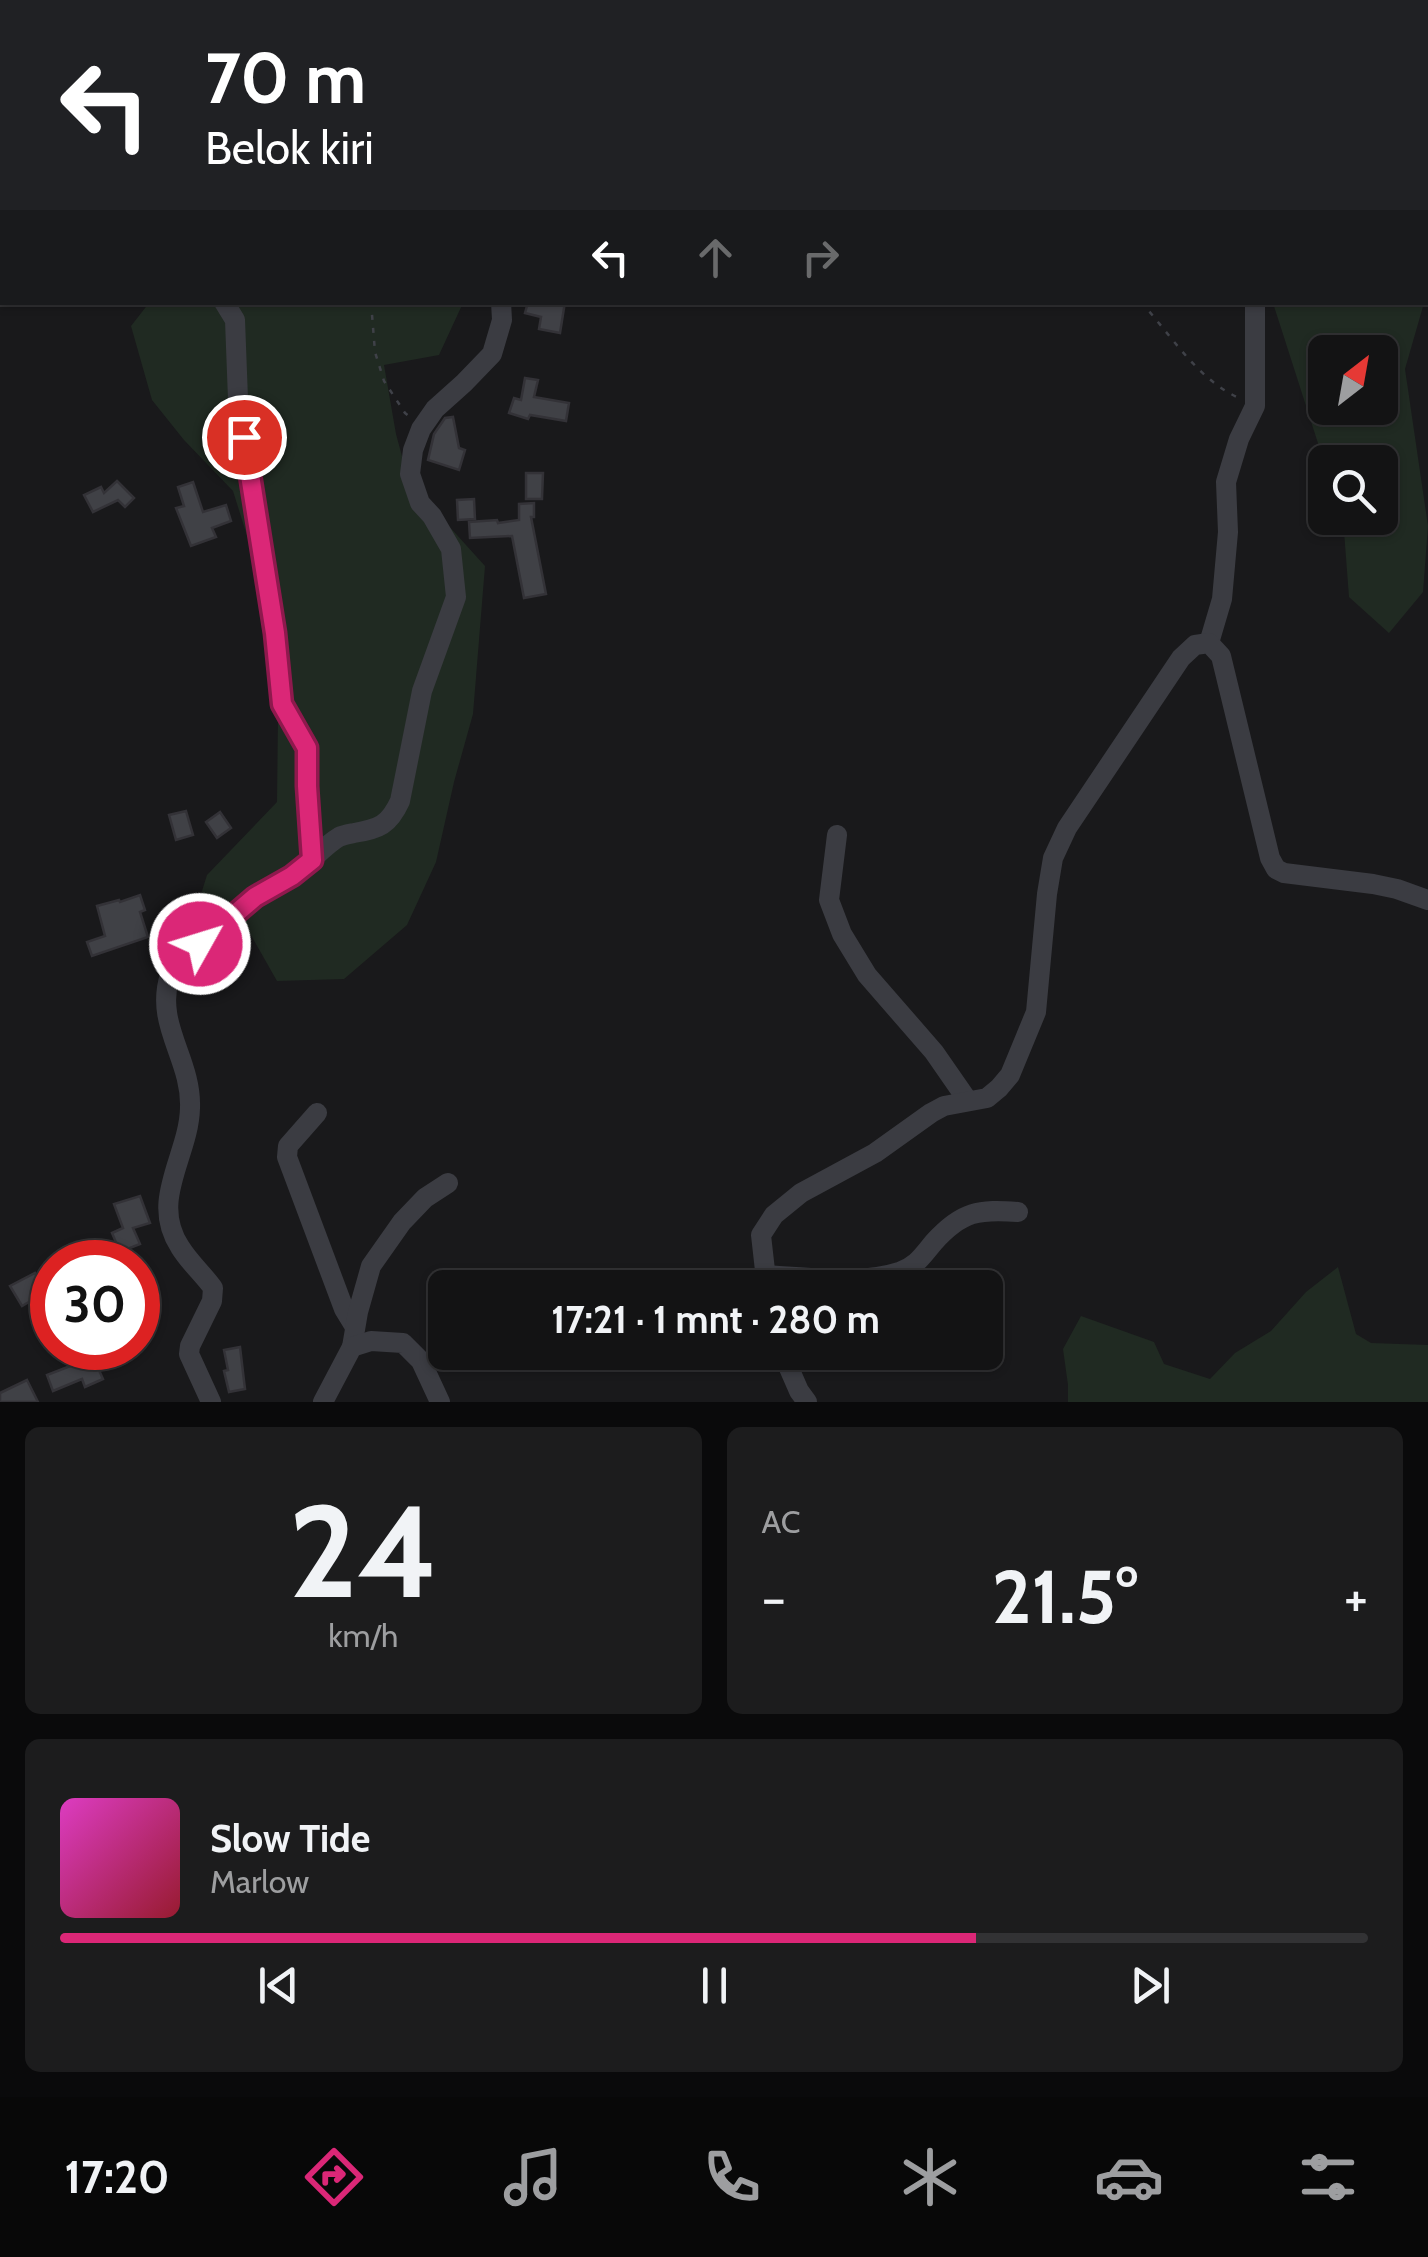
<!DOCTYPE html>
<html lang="id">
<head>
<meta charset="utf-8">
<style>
  :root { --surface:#131314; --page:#1c1c1d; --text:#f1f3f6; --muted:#9d9ea0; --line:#323234; --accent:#db2777 }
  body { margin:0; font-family:Cabin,sans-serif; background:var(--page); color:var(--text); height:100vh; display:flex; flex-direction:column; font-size:38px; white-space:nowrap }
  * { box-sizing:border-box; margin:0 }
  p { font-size:32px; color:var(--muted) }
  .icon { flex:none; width:55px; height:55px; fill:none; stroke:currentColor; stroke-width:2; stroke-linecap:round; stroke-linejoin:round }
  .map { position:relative; height:1402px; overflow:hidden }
  .side { display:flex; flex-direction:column; gap:25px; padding:25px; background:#0a0a0b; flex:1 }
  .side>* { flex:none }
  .top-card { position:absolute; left:0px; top:0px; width:1430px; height:305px; box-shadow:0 2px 8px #0004,0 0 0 2px var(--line); background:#202124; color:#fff; overflow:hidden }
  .needle { width:65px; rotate:31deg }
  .controls { position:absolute; left:1308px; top:335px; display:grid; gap:20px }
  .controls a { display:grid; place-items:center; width:90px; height:90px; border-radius:15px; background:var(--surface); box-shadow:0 2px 8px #0004,0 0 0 2px var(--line); font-size:50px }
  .speed { position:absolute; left:30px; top:1240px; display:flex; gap:20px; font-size:50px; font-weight:700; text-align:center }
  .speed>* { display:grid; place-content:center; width:130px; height:130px; border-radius:50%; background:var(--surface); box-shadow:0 2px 8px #0004,0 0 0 2px var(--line); line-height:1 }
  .speed .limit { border:15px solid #d22; background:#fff; color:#111 }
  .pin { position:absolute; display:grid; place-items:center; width:85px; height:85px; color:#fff; margin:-42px; border:5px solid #fff; border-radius:50%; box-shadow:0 2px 10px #0007 }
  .me { position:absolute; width:110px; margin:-55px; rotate:51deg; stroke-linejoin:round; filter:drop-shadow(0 0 8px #0008) }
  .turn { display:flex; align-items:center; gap:35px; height:210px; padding:0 40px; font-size:45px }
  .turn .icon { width:130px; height:130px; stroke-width:2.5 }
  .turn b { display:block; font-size:70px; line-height:85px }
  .lanes { display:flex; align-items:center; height:95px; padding:0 40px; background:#0003; justify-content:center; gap:50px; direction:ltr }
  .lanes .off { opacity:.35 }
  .big { font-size:75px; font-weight:700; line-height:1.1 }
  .side .card { flex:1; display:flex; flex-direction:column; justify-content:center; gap:15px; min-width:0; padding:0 35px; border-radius:15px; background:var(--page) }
  .side .dial { align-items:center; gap:0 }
  .dial b { font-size:130px; line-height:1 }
  .song { display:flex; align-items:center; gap:30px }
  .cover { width:120px; height:120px; border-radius:15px; background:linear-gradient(135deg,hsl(310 70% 55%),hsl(350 70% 35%)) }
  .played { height:10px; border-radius:5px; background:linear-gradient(90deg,var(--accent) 70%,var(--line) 70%) }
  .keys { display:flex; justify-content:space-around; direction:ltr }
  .heat { display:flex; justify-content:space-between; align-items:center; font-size:55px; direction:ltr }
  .side .tiles { flex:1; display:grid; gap:25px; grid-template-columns:1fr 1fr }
  .card:last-child { grid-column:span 2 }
  .trip { position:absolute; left:428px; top:1270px; width:575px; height:100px; border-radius:15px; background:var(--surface); box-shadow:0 2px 8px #0004,0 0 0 2px var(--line); font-weight:700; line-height:100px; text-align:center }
  .menu { display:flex; height:160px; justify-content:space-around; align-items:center; background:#080808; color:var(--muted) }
  .menu .icon { width:70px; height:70px }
  .menu .selected { color:var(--accent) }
  .menu b { font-size:45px; color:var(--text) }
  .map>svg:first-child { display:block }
  .green { fill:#202a22; fill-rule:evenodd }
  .building { fill:#404146; stroke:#333237; stroke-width:2.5 }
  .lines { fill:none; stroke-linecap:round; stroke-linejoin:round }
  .path { stroke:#3f4148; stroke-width:2.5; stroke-dasharray:5 8; stroke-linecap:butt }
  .minor { stroke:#3b3c42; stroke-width:20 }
  .route-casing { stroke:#8e194d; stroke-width:25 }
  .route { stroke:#db2777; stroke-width:18 }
</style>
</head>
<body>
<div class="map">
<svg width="1428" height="1402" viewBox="0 0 1428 1402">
  <rect width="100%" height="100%" fill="#19191b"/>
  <g class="green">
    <path d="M749,0H1098L1100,2H749Z"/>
    <path d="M149,303H463L439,355L384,365L396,434L409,482L485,566L473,714L454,782L436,862L407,925L344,979L277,981L235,907H197L207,875L277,802L278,718L263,587L233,491L184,440L152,400L131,326Z"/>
    <path d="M1273,303H1424L1405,369L1428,526L1423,592L1389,633L1349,597L1343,518H1380V462H1325V465ZM1380,352V408H1325V352Z"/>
    <path d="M1338,1267L1356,1334L1371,1343L1428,1345V1402H1068V1385L1063,1349L1081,1316L1154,1342L1164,1364L1210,1379L1235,1353L1271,1331L1306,1292Z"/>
  </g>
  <g class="building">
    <path d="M528,302H565L560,333L539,329L541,317L525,313Z"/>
    <path d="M525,378L538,380L534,397L569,403L566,421L530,415L528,419L509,413L514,398L521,400Z"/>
    <path d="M453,417L459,448L465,450L459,470L428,460L434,434L445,418Z"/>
    <path d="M526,473H543L542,499H526Z"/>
    <path d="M117,481L134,498L125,507L118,500L93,512L84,495L101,487L104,493Z"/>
    <path d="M193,482L203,512L226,505L231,521L212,528L216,537L191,546L176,508L184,506L178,487Z"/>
    <path d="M474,499L475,519L458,520L457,500Z"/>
    <path d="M534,503V517H531L546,594L524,598L512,536L470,538L469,522L497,520L498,523L519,520V504Z"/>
    <path d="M186,811L193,835L176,840L169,815Z"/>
    <path d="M220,812L231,828L217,838L206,822Z"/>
    <path d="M140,895L145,910L140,912L148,937L92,956L87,942L105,936L97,906L119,900L120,902Z"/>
    <path d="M140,1196L150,1223L133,1228L140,1244L120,1252L112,1233L123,1228L114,1204Z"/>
    <path d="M35,1273L46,1292L22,1306L10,1286Z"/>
    <path d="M240,1347L245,1389L229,1392L224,1371L228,1370L224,1350Z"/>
    <path d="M69,1348H94L99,1356L94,1359L103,1379L85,1387L82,1379L53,1391L47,1375L78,1363Z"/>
    <path d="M27,1380L38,1402H0V1393Z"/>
  </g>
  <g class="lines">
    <g class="path">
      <path d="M784,0L785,2"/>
      <path d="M330,2V0"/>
      <path d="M371,302L375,352L384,381L405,413L410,417"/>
      <path d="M1141,302C1171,335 1197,379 1239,398"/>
    </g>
    <g class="minor">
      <path d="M78,0L79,2"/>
      <path d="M626,2L627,0"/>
      <path d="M224,302L235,320L238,399L275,633L281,704L307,748V786L313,860"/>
      <path d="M1209,643L1222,599L1228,532L1226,482L1239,439L1255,406V302"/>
      <path d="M837,835L829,900L842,934L867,975L934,1052L968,1101"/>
      <path d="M317,1113L288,1146L287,1157L344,1309L355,1327"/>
      <path d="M765,1275C806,1277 860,1285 899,1272C916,1267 923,1255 934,1242C962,1211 979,1209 1018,1212"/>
      <path d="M767,1288L761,1235L774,1215L801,1193L875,1153L931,1113L944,1106L987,1098L999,1088L1010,1075L1036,1012L1047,894L1053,858L1067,828L1181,658L1195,645L1209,643L1221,656L1270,858L1276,869L1284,873L1373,884L1397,889L1428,900"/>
      <path d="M352,1347L358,1312L371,1266L402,1222L425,1198L448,1183"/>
      <path d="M782,1352L799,1391L807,1402"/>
      <path d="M211,1402L189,1354L190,1346L212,1301L213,1288C203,1274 189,1262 180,1247C149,1200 189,1156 190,1108C192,1059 154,1025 170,975C176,954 213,934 231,920C240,912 249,902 259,895C270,888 282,883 292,876C309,865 322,847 339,837C343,835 349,834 354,833C379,829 389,825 400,801L422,691L456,597L451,549L432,516L420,503L410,474L413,450L421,429L435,409L464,383L492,354L502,320L501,302"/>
      <path d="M323,1402L352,1347L371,1341L403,1343L421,1361L440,1402"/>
    </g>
  </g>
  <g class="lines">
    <g class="route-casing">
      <path id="route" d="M200,944L255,897L292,876L312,860L307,786V748L282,704L275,633L244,437"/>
    </g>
    <use href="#route" class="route"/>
  </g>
</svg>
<div class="controls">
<a><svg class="needle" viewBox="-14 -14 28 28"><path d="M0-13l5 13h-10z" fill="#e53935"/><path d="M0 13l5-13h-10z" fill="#9d9ea0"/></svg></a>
<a><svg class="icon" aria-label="search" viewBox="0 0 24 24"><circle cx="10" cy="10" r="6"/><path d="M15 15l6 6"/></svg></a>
</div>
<div class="speed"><div class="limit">30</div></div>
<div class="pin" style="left:244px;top:437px;background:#d93025"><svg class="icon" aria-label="arrive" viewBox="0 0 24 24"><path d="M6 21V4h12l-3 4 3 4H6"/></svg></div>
<svg class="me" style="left:200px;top:944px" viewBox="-20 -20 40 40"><circle r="17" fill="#db2777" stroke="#fff" stroke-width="3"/><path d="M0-11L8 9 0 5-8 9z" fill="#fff"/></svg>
<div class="trip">17:21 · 1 mnt · 280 m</div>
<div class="top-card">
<div class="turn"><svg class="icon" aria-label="left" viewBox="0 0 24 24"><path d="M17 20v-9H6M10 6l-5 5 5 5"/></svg><div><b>70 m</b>Belok kiri</div></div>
<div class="lanes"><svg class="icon" aria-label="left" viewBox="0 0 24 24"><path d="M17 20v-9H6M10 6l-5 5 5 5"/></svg><svg class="icon off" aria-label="ahead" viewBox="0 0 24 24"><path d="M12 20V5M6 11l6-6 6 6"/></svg><svg class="icon off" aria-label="right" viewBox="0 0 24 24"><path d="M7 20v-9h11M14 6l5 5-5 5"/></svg></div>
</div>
</div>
<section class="side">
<div class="tiles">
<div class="card dial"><b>24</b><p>km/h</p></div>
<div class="card"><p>AC</p>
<div class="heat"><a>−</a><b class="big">21.5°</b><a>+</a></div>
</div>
<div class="card">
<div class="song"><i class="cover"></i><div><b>Slow Tide</b><p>Marlow</p></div></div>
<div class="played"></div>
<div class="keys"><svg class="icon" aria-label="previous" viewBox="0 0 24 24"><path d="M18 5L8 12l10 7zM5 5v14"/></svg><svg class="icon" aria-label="pause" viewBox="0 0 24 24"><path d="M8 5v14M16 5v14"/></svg><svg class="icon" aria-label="next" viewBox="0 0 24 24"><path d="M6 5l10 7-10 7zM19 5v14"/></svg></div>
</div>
</div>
</section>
<nav class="menu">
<b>17:20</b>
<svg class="icon selected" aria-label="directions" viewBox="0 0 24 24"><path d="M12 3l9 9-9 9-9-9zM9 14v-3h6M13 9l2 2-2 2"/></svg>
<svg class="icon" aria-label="music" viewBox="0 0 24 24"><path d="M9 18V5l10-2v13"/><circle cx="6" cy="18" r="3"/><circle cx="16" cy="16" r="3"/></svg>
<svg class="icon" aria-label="phone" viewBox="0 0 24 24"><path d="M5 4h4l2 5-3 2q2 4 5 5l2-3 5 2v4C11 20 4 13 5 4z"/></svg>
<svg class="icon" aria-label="climate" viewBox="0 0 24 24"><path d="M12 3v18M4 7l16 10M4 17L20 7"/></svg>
<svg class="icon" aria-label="car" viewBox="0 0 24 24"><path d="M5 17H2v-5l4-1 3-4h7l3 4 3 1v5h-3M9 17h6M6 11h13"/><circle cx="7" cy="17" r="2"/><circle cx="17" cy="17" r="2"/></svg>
<svg class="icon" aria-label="filters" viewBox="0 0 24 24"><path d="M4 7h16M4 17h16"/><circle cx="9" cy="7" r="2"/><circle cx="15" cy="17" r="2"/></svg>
</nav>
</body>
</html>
